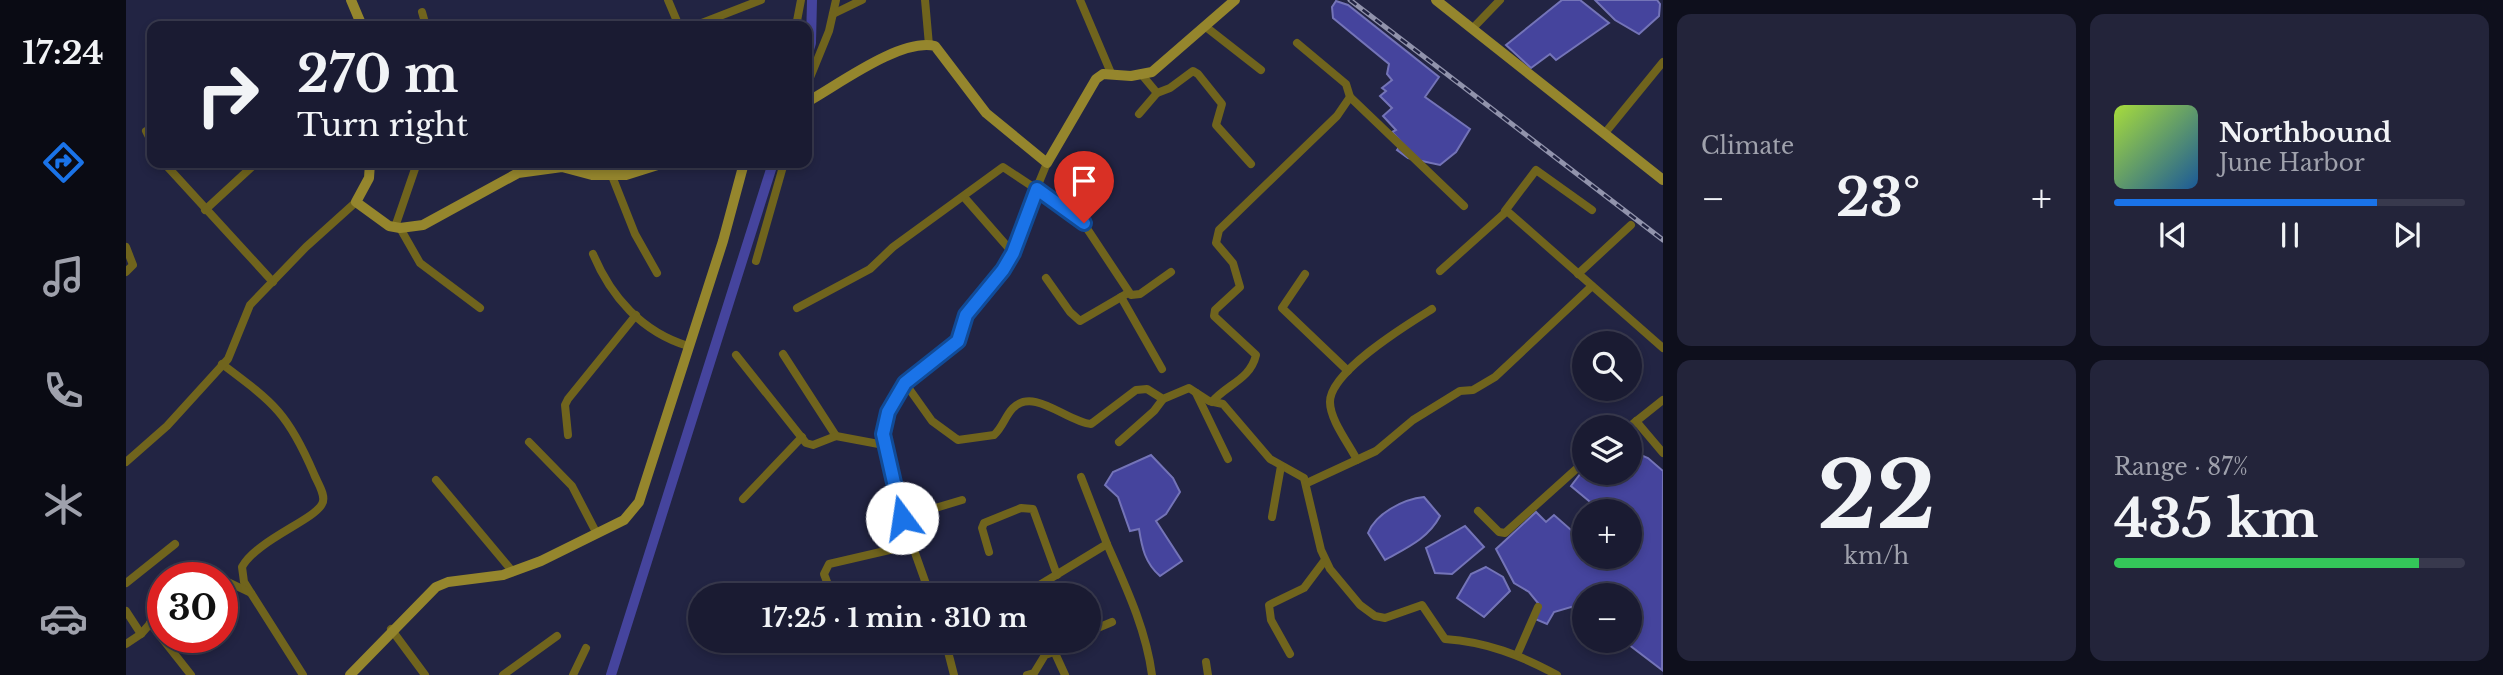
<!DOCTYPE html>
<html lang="en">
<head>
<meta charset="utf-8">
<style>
  :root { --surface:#1a1b32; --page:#23243a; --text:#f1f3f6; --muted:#9fa1ac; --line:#38394d; --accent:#1a73e8 }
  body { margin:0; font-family:"Libre Baskerville",serif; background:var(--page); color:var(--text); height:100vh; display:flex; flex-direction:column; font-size:26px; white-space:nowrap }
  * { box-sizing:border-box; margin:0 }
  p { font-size:23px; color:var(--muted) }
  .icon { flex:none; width:38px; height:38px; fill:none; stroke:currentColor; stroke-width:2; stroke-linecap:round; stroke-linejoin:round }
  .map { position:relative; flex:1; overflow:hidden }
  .panel { display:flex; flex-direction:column; gap:14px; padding:14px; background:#0e0f1c; width:840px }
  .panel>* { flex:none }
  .guide { position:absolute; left:21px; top:21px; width:665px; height:147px; border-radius:14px; box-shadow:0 4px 10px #0003,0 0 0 2px var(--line); background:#1a1b32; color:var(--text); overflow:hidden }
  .fabs { position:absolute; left:1446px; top:331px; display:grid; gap:14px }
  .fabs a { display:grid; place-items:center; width:70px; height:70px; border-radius:50%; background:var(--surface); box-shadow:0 4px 10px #0003,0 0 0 2px var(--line); font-size:35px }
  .speed { position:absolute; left:21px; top:562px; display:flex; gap:14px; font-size:35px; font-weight:700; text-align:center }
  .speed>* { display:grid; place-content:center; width:91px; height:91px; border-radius:50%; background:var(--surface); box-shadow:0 4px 10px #0003,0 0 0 2px var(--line); line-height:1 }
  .speed .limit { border:10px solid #d22; background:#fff; color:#111 }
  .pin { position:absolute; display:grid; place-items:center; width:60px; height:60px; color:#fff; margin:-72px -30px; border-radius:50% 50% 50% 0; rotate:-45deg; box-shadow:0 0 7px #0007 }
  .pin .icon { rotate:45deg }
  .me { position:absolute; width:77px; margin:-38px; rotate:346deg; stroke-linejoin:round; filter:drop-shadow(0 0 5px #0008) }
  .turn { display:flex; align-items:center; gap:24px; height:147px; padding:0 35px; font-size:32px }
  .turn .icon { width:91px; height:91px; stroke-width:2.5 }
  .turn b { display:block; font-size:49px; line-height:60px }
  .big { font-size:52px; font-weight:800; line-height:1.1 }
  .panel .card { flex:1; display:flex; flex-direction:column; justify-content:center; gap:10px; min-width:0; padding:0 24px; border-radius:14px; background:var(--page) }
  .panel .dial { align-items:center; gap:0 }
  .dial b { font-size:91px; line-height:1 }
  .song { display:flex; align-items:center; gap:21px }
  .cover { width:84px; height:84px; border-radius:10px; background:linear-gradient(135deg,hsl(80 70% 55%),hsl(210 70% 35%)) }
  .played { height:7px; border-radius:4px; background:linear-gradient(90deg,var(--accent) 75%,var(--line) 75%) }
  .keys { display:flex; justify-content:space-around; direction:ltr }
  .heat { display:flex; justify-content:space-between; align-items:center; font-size:38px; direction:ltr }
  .charge { height:10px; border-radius:5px; background:linear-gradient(90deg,#34c759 87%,var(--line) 0) }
  .panel .tiles { flex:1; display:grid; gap:14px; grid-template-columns:repeat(2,1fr) }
  .trip { position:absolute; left:562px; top:583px; width:413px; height:70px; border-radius:35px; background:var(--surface); box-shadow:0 4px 10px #0003,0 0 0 2px var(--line); font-weight:800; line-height:70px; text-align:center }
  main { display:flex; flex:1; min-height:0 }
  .dock { display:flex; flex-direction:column; width:126px; justify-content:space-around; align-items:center; background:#0a0b14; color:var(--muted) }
  .dock .icon { width:49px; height:49px }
  .dock .current { color:var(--accent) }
  .dock b { font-size:32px; color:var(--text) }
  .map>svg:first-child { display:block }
  .water { fill:#45449d; stroke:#7474b8; stroke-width:2 }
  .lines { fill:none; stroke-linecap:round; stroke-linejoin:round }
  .canal { stroke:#45449d; stroke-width:10 }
  .street { stroke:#70641d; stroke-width:8 }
  .secondary { stroke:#95862d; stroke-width:10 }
  .rail-casing { stroke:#9193ac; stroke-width:5 }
  .rail { stroke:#222443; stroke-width:2.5; stroke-dasharray:8; stroke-linecap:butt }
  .route-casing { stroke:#114b97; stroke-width:18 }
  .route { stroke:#1a73e8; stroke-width:12 }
</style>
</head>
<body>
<main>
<nav class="dock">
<b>17:24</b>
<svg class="icon current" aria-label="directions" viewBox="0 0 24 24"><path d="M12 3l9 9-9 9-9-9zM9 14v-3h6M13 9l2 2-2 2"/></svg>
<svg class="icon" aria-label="music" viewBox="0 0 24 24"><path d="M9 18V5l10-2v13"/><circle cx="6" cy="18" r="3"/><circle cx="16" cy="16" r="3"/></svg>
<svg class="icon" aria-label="phone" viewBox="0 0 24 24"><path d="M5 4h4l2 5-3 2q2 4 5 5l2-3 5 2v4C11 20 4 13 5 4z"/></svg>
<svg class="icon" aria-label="climate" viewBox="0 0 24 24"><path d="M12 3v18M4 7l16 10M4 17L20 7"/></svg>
<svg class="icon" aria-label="car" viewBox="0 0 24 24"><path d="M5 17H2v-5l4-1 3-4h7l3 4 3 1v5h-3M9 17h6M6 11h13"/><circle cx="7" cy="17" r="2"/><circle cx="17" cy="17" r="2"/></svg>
</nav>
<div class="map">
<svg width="1537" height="675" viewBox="0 0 1537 675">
  <rect width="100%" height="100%" fill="#222443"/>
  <g class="water">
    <path d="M1436,0H1454L1483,23L1430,60L1424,54L1405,68L1380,45Z"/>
    <path d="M1469,0H1531L1534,4L1533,16L1513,34L1489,20Z"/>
    <path d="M1210,1L1222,5L1313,77L1299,97L1344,129L1330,152L1314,165L1282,158L1271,150L1276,143L1266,132L1270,130L1257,116L1266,108L1254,96L1260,91L1256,88L1266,80L1261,74L1263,64L1207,18L1206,7Z"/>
    <path d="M1503,450L1522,458L1537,471L1536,670L1498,641L1503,640V595H1458V615L1445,607L1428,612L1421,624L1409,619L1412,603L1403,592L1388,583L1370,549L1410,512L1420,522L1428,515L1445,530L1458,517V556H1503V511H1464L1469,506L1445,486L1458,469V472H1503Z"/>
    <path d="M1025,455L1047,478L1054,492L1040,514L1030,521L1056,561L1034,576C1019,563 1016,548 1013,529L1004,531L992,497L979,485L987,472Z"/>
    <path d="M1298,497L1314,516C1302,539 1280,548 1259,560L1242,533C1250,513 1278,499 1298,497Z"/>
    <path d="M1339,526L1358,547L1326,574L1309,573L1300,548Z"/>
    <path d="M1360,567L1377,577L1384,591L1358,617L1331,598L1345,574Z"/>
  </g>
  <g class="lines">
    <g class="canal">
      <path d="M681,56L685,43L686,0"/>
      <path d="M485,675L647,163"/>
    </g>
    <g class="street">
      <path d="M542,0L553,26"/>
      <path d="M799,0L803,45"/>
      <path d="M954,0L985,73"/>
      <path d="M296,12L300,26"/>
      <path d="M707,14L736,0"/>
      <path d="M568,26L635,0"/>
      <path d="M670,26L675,0"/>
      <path d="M1080,27L1135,70"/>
      <path d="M1347,28L1374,0"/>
      <path d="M681,85L703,31L710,0"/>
      <path d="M1031,93L1044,88L1067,71L1072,74L1096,104L1090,125L1125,164"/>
      <path d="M1224,97L1338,206"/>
      <path d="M1013,114L1031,93L1016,75"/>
      <path d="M20,131L26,143"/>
      <path d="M1479,133L1537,62"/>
      <path d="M38,163L147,282"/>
      <path d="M500,163L504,174"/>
      <path d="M486,176L509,234L531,273"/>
      <path d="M838,197L887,253"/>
      <path d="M79,210L130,163"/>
      <path d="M1379,211L1410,170L1466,210"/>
      <path d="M269,227L291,163"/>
      <path d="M274,228L294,263L354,308"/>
      <path d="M0,247L7,265L0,272"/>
      <path d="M467,254C485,297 516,332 562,346"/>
      <path d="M630,261L658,163"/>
      <path d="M1314,271L1381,211L1537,348"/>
      <path d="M1179,274L1156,308L1222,371"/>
      <path d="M1452,274L1505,225"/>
      <path d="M920,278L944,312L954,321L1002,293"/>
      <path d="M995,297L1036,369"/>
      <path d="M671,308L744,269L767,247L877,167L954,218L1005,295L1014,294L1045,272"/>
      <path d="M657,354L710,436"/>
      <path d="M610,355L680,443L687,445L710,436L758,445"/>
      <path d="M96,364C148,403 162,413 188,474C191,482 201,496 196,504C188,520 131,540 116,567L118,582L177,675"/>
      <path d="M779,383L806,421L832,440L868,435C877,427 879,416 887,408C908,387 941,422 965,424L1010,390L1021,389L1037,399L1063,388L1083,401L1097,404L1144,459L1178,478L1195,550L1204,569L1234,605L1249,616L1259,618L1296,605L1319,639C1361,642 1394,655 1431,675"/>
      <path d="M1070,393L1102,459"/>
      <path d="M1086,402C1101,384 1124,380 1130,355L1088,316L1089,310L1114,287L1107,263L1090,243L1093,230L1211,116L1224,97L1220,84L1171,43"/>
      <path d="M1510,421L1537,453"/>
      <path d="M1503,427L1537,400"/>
      <path d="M442,435L439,405L442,399L510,315"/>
      <path d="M403,442L446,486L471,534"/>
      <path d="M993,442L1028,411L1037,399"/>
      <path d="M1231,460C1223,444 1204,420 1204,402C1204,371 1282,324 1306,309"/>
      <path d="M0,462L41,426L102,359L124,305L180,247L230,202"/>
      <path d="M310,480L387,572"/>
      <path d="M1181,483L1250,451L1287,420L1334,391L1347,390L1369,377L1466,286"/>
      <path d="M617,499L676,437"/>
      <path d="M1352,511L1373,532L1379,533L1458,462"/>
      <path d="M1146,517L1155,466"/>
      <path d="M776,518L836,500"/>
      <path d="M981,544C1000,587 1020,629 1026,675"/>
      <path d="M863,552L856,528L858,523L895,508L907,509L931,575"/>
      <path d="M71,578L86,569L102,582L125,593"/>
      <path d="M0,583L49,544"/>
      <path d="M706,595L698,574L703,564L785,545"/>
      <path d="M804,595L773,508L759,452L757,425L779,383L829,346L840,315L877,270L921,163"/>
      <path d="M906,595L912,586L981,544L955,477"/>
      <path d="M0,611L15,634"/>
      <path d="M24,623L65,675"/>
      <path d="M265,629L299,675"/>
      <path d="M962,632L986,622"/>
      <path d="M726,640L729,647"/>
      <path d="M819,640L828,675"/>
      <path d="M923,640L939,675"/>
      <path d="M0,644L15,634L37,609"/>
      <path d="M926,646L939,640"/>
      <path d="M1164,654L1145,620L1143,605L1178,588L1199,560"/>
      <path d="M1391,655L1412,607"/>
      <path d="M1080,662L1082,675"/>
      <path d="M377,675L431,636"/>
      <path d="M447,675L460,648"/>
      <path d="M901,675L908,673L919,655L928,652"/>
    </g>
    <g class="secondary">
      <path d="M225,0L236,26"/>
      <path d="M1310,0L1537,180"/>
      <path d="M681,102C712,85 774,38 809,46L860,113L921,163L970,79L977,74L1005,76L1026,72L1109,0"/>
      <path d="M244,163L243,178L230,202L263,226L274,228L297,225L392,173L436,167L466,175H500L538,163"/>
      <path d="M224,675L310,587L322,582L377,575L415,561L498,520L513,502L597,241L618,163"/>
    </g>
    <g class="rail-casing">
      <path id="rail" d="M1224,0L1537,240"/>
    </g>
    <use href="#rail" class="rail"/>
  </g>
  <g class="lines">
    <g class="route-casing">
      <path id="route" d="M776,518L757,434L762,412L779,383L832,341L840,315L877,270L887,253L911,189L958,223"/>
    </g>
    <use href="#route" class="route"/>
  </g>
</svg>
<div class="fabs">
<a><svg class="icon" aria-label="search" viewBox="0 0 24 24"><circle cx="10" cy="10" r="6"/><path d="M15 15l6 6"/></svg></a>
<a><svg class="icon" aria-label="layers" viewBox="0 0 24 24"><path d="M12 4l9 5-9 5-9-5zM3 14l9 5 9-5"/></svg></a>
<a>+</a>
<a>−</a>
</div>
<div class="speed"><div class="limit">30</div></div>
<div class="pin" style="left:958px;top:223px;background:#d93025"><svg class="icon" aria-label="arrive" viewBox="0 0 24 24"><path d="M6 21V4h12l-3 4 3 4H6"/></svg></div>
<svg class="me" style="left:776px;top:518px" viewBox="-20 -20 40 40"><circle r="19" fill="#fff"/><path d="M0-13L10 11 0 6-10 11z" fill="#1a73e8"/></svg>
<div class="trip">17:25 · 1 min · 310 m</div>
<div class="guide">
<div class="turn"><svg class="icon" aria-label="right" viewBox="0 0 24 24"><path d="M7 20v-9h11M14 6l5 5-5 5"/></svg><div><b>270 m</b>Turn right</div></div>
</div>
</div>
<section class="panel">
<div class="tiles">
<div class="card"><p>Climate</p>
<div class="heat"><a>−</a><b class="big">23°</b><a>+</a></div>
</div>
<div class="card">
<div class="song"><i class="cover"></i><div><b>Northbound</b><p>June Harbor</p></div></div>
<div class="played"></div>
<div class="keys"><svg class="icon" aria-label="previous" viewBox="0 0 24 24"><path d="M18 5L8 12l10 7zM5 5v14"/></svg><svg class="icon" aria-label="pause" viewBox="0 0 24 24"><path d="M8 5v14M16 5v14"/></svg><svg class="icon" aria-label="next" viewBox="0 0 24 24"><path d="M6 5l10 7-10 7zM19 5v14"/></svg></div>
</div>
<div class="card dial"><b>22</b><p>km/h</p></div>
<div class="card"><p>Range · 87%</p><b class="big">435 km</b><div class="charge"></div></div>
</div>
</section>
</main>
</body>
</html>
